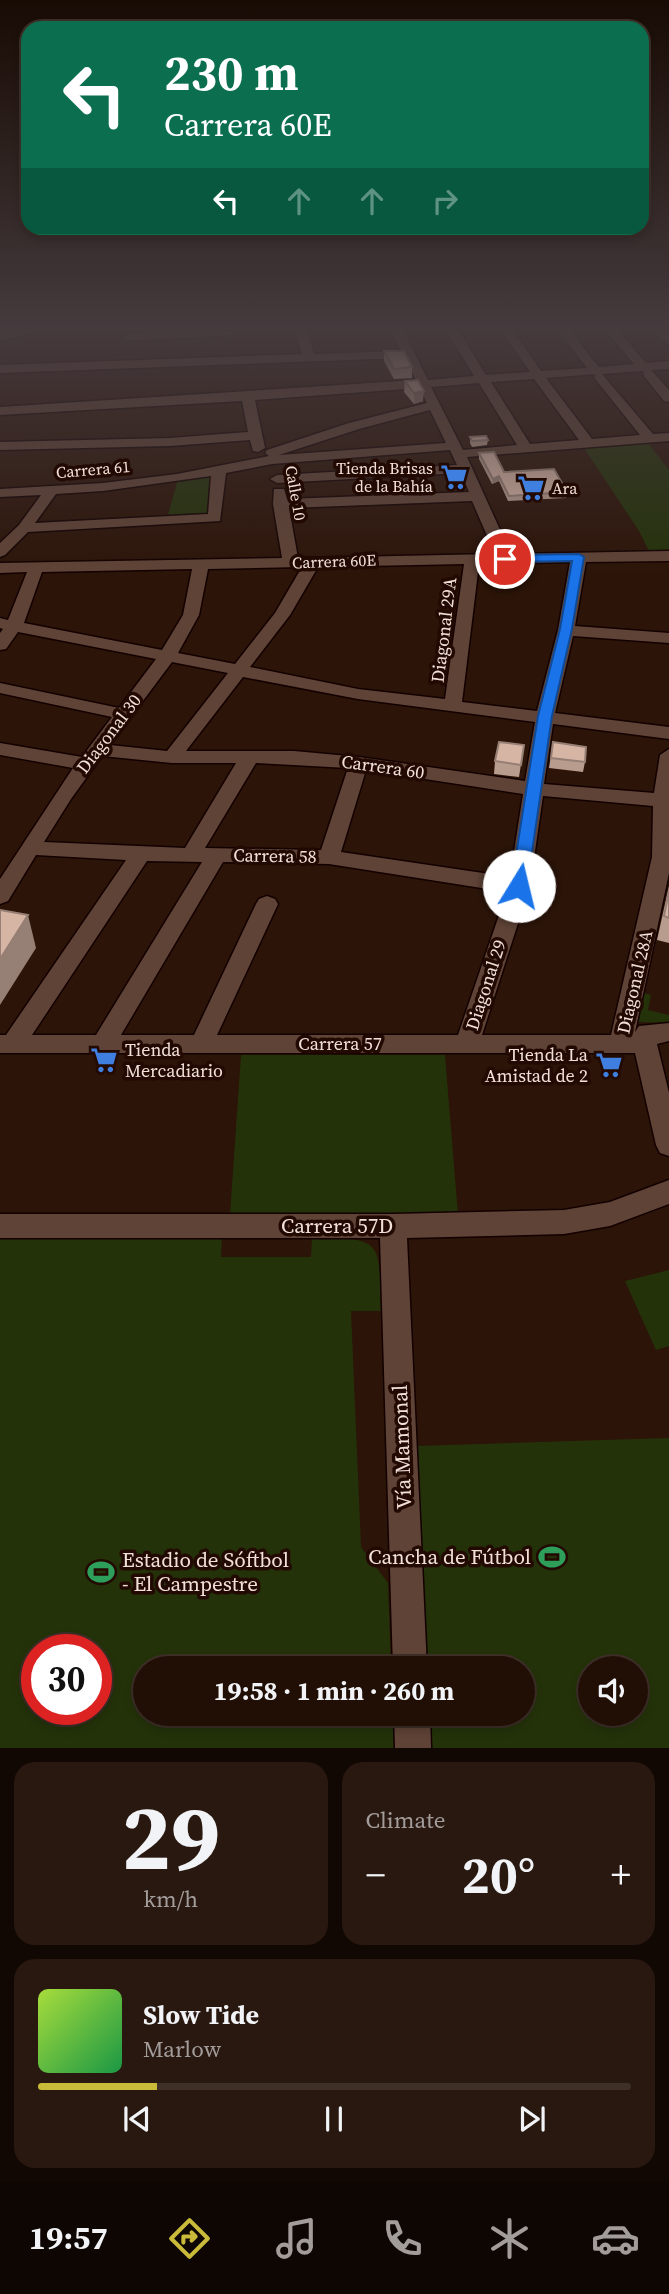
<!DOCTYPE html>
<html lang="en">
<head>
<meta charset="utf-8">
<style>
  :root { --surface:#210f06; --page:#291810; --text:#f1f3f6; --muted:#a29c9b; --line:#3e2f28; --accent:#caba3a }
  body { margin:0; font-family:"Source Serif 4",serif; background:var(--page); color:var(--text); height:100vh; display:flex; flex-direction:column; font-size:26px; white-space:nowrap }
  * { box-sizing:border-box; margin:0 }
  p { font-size:23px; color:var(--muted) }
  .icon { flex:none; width:38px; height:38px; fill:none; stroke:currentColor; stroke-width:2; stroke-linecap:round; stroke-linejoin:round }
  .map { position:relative; height:1748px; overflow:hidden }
  .sheet { display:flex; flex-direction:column; gap:14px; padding:14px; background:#120803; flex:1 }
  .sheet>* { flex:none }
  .top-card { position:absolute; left:21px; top:21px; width:628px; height:214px; border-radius:21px; box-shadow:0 4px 10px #0003,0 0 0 2px var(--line); background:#0b6e4f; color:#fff; overflow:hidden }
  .fabs { position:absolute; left:578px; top:1656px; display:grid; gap:14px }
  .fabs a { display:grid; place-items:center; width:70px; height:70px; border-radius:50%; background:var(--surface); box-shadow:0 4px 10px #0003,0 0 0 2px var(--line); font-size:35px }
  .speed { position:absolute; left:21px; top:1634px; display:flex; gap:14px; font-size:35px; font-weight:700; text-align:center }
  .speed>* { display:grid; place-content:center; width:91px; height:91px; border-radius:50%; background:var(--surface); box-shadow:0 4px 10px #0003,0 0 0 2px var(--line); line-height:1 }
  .speed .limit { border:10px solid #d22; background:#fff; color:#111 }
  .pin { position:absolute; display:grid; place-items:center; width:60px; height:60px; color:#fff; margin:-30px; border:4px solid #fff; border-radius:50%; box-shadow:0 2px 7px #0007 }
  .me { position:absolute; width:77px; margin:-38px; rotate:9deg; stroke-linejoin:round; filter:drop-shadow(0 0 5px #0008) }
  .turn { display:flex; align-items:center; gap:24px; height:147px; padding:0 28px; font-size:32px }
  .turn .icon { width:91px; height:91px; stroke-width:2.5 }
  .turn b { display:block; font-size:49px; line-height:60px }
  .lanes { display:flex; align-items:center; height:66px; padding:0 28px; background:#0003; justify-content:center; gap:35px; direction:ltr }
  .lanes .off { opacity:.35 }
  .big { font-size:52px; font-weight:700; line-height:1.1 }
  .sheet .tile { flex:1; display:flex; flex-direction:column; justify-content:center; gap:10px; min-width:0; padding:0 24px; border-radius:21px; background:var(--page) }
  .sheet .dial { align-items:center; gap:0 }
  .dial b { font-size:91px; line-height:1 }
  .song { display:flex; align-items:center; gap:21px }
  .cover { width:84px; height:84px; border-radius:10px; background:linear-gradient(135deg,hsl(80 70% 55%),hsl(140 70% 35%)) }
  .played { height:7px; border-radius:4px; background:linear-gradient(90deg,var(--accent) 20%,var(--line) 20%) }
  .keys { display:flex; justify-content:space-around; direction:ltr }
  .heat { display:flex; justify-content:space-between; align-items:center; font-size:38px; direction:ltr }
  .sheet .tiles { flex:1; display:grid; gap:14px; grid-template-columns:1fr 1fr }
  .tile:last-child { grid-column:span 2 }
  .trip { position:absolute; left:133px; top:1656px; width:402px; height:70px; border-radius:35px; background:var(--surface); box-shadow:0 4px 10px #0003,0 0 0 2px var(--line); font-weight:700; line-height:70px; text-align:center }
  .menu { display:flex; height:112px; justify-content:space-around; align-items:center; background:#0d0602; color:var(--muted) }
  .menu .icon { width:49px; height:49px }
  .menu .on { color:var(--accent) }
  .menu b { font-size:32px; color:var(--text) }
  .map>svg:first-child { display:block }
  .green { fill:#24320a; fill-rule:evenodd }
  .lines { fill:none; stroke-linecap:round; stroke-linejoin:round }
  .minor-casing { stroke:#130100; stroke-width:3 }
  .minor { fill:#5f4336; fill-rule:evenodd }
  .wall { fill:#b89c8e }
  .shaded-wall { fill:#967f74 }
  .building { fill:#d6b5a5; stroke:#967f74; stroke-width:2 }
  .route { fill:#1a73e8; stroke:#114b97; stroke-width:2 }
  .labels { text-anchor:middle; stroke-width:7; stroke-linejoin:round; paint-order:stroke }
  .far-poi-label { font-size:16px; fill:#f2e0d8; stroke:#220a02; text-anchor:end }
  .far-street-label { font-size:16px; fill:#f2e0d8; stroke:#220a02 }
  .street-label { font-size:18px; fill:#f2e0d8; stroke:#220a02 }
  .poi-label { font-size:18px; fill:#f2e0d8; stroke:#220a02; text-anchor:start }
  .near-street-label { font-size:21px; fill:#f2e0d8; stroke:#220a02 }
  .near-poi-label { font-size:21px; fill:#f2e0d8; stroke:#220a02; text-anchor:end }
</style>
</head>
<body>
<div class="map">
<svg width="669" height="1748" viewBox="0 0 669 1748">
  <rect width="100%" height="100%" fill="#2c1408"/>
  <g class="green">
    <path d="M648,443L669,470V552L650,553L639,531L584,448Z"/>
    <path d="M217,472L213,516L167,519L178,479Z"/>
    <path d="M644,993L651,995L648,1010L669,1015V1023L638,1022Z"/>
    <path d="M241,1055H445L458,1215H230Z"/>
    <path d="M222,1238L221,1257H311L312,1238C385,1237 379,1242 381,1311H351L361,1547L388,1583L391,1668H145V1713H393L394,1748H0V1239ZM37,1650H96V1710H37Z"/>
    <path d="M669,1270V1346L656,1350L625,1281Z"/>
    <path d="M669,1438V1748H432L429,1713H523V1668H427L417,1446ZM590,1668H635V1713H590Z"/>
  </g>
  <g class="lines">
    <g class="minor-casing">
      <g id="minor">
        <path d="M16,330H42L0,341V333Z"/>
        <path d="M192,330L235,332L229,335L129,341L123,337L129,333Z"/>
        <path d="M295,330H307L314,354L401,351L391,330H403L428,380L474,376L446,330H458L486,375L530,372L501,330H513L541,371L587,368L557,330H569L599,367L634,364L605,330H618L646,363L669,361V369L651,370L669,390V402L664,401L644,376L643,371L602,374L653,434L669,433V441L467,457L511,554L669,551V561L586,562L575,626L669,633V643L573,636L555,713L669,727V739L553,724L544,784L654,793L660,755L669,749V873L635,1032L639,1026L669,1023V1041L657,1044L669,1093V1156L660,1153L656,1145L635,1053H0V1035H6L126,860L36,855L8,901L0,904V879L73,768L0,755V743L82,757L112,717L0,693V683L119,708L156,659L18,632L6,649L0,650V633L3,629L0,628V618L8,620L27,572L0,573V563L282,558L273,504L274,489H284L287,499L469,492L461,473L277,483L270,479L277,475L457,465L450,450L272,464L226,473L220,521L28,532L5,555L0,557V543L19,525L41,495L0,497V489L103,483L177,474L269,456L265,453L267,450L349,423L427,403L419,388L255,400L265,448L258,452L253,451L250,440L170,446L0,450V442L170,438L248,432L242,401L0,415V407L416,380L405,358L0,373V365L302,354ZM596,374L594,377L596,380L640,435L592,439L546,378ZM534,379L579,440L530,444L491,382ZM479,383L517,445L463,450L431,387ZM430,410L446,443L279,455L359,429ZM211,476L208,514L35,523L56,494L103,491ZM472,501L495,554L298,558L289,508ZM570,562L558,630L537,711L462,702L479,564ZM464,564L445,699L358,689L250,667L290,615L318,567ZM302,567L275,613L235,664L178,653L199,615L208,569ZM192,569L183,615L162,650L24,623L42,572ZM172,662L228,673L167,751L110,745ZM243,677L358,699L535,722L525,781L359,757L294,751H186ZM102,756L172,763H236L185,848L44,842L71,799ZM256,763L348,768L321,850L205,848ZM366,770L523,794L510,877L341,852ZM543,796L653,806L652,857L611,1035H482L530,886ZM147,861L202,862L96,1035H32ZM223,862L329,864L507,892L458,1035H217L278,904L275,899L267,896L259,899L256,904L194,1035H121Z"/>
        <path d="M653,330H666L669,334V345Z"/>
        <path d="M669,1180V1204L610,1226L564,1234L407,1238L427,1668H393L380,1238H0V1214H393L564,1210L610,1202Z"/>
        <path d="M394,1713H430L431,1748H395Z"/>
      </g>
    </g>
    <use href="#minor" class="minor"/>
  </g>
  <g class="wall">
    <path d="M384,351L412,367V378L394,379L384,361Z"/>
    <path d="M405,381L423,401L414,404L404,392Z"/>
    <path d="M470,437L488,440L487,445L472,447L470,443Z"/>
    <path d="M479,453L504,472L567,492L566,498L508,501L499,481L492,484L479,459Z"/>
    <path d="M553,742L585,762L583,772L549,768Z"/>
    <path d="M524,745L519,777L494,774L495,761Z"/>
    <path d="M669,886V943L657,940Z"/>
  </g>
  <g class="shaded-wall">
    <path d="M424,391L423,401L414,404V393Z"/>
    <path d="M499,476V481L492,484L493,479Z"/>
    <path d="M28,915L36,948L0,1005V959Z"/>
  </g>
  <g class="building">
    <path d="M384,351H404L412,367L394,369Z"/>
    <path d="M418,380L424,391L414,393L405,381Z"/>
    <path d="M486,436L488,440L472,441L470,437Z"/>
    <path d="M494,452L504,472L554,469L567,492L509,496L499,476L493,479L479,453Z"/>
    <path d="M499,742L524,745L521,765L495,761Z"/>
    <path d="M553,742L586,747L585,762L551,758Z"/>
    <path d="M669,891V918L664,916Z"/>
    <path d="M0,910L28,915L0,959Z"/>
  </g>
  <linearGradient id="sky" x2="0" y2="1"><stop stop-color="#180b04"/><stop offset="0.57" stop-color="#453a3d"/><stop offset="1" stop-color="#453a3d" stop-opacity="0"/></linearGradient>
  <rect width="669" height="575" fill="url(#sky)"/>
  <path class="route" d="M579,554L584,557L572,629L552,716L527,886L519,892L511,886L538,716L560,629L572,561L505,562L500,559L505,555Z"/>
  <defs>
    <g id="supermarket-bare" transform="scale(2.1)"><path d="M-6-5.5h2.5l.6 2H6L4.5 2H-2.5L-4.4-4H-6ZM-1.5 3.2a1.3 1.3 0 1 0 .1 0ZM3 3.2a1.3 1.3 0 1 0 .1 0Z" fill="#3f7fe0" stroke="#220a02" stroke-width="2.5" paint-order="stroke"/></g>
    <g id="stadium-bare" transform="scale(2.1)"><path d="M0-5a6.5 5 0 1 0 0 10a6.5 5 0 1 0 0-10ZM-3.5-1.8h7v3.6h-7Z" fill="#2e9e5b" stroke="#220a02" stroke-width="2.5" paint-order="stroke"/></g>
  </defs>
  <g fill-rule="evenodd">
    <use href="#supermarket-bare" x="454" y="477"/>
    <use href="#supermarket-bare" x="531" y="488"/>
    <use href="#supermarket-bare" x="104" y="1060"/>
    <use href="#supermarket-bare" x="609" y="1065"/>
    <use href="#stadium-bare" x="552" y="1557"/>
    <use href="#stadium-bare" x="101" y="1572"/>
  </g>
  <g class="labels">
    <g class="far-poi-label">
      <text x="433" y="474">Tienda Brisas<tspan x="433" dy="18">de la Bahía</tspan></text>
      <text x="552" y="494" text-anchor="start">Ara</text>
    </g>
    <g class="far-street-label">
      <text transform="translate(93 469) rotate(-5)" y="6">Carrera 61</text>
      <text transform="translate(296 493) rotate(80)" y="6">Calle 10</text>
      <text transform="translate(334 561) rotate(-2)" y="6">Carrera 60E</text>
    </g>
    <g class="street-label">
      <text transform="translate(444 630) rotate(-83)" y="6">Diagonal 29A</text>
      <text transform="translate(109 734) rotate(-53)" y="6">Diagonal 30</text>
      <text transform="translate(383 767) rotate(8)" y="6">Carrera 60</text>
      <text transform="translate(275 856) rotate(1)" y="6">Carrera 58</text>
      <text transform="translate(635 982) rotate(-77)" y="6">Diagonal 28A</text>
      <text transform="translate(486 985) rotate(-72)" y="6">Diagonal 29</text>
      <text x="340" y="1050">Carrera 57</text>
    </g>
    <g class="poi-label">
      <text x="125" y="1056">Tienda<tspan x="125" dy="21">Mercadiario</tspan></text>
      <text x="588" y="1061" text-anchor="end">Tienda La<tspan x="588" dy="21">Amistad de 2</tspan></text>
    </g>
    <g class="near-street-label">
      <text x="337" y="1233">Carrera 57D</text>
      <text transform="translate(402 1447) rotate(-92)" y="7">Vía Mamonal</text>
    </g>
    <g class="near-poi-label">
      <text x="531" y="1564">Cancha de Fútbol</text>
      <text x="122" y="1567" text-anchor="start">Estadio de Sóftbol<tspan x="122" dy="24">- El Campestre</tspan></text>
    </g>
  </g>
</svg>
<div class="fabs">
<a><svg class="icon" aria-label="sound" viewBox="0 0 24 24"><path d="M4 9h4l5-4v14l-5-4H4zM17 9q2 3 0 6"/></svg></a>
</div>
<div class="speed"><div class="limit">30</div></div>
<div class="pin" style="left:505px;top:559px;background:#d93025"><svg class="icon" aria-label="arrive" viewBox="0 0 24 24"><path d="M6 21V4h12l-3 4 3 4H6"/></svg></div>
<svg class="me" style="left:519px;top:886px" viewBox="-20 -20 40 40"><circle r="19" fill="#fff"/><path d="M0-13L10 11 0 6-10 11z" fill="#1a73e8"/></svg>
<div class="trip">19:58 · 1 min · 260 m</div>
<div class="top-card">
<div class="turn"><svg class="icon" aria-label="left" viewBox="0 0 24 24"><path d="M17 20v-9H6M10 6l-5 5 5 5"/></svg><div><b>230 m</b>Carrera 60E</div></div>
<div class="lanes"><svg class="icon" aria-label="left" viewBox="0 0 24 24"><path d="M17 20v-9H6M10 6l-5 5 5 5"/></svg><svg class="icon off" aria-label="ahead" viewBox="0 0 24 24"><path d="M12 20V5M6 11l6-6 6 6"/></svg><svg class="icon off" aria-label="ahead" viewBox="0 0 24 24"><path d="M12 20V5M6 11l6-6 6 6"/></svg><svg class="icon off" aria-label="right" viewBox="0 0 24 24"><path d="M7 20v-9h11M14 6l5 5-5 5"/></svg></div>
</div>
</div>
<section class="sheet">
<div class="tiles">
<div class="tile dial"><b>29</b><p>km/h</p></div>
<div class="tile"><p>Climate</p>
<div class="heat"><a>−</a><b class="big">20°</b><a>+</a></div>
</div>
<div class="tile">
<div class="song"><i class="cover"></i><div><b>Slow Tide</b><p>Marlow</p></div></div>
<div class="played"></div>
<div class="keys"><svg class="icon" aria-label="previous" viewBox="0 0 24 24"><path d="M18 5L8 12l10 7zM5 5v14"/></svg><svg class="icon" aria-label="pause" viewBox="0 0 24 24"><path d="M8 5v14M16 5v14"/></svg><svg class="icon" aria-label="next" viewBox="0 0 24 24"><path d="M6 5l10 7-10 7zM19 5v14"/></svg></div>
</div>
</div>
</section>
<nav class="menu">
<b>19:57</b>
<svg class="icon on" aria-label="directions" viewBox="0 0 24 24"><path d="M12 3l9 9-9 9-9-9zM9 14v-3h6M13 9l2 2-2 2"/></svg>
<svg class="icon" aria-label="music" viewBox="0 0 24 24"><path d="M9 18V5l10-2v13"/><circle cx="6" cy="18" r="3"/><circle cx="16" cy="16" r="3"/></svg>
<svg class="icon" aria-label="phone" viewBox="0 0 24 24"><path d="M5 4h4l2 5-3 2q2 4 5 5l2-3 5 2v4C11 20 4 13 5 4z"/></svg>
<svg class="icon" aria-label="climate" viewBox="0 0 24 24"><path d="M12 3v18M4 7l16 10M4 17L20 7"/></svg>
<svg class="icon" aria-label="car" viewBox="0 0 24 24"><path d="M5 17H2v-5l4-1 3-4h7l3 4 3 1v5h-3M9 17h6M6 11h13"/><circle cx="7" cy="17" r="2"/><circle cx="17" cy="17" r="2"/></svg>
</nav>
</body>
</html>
